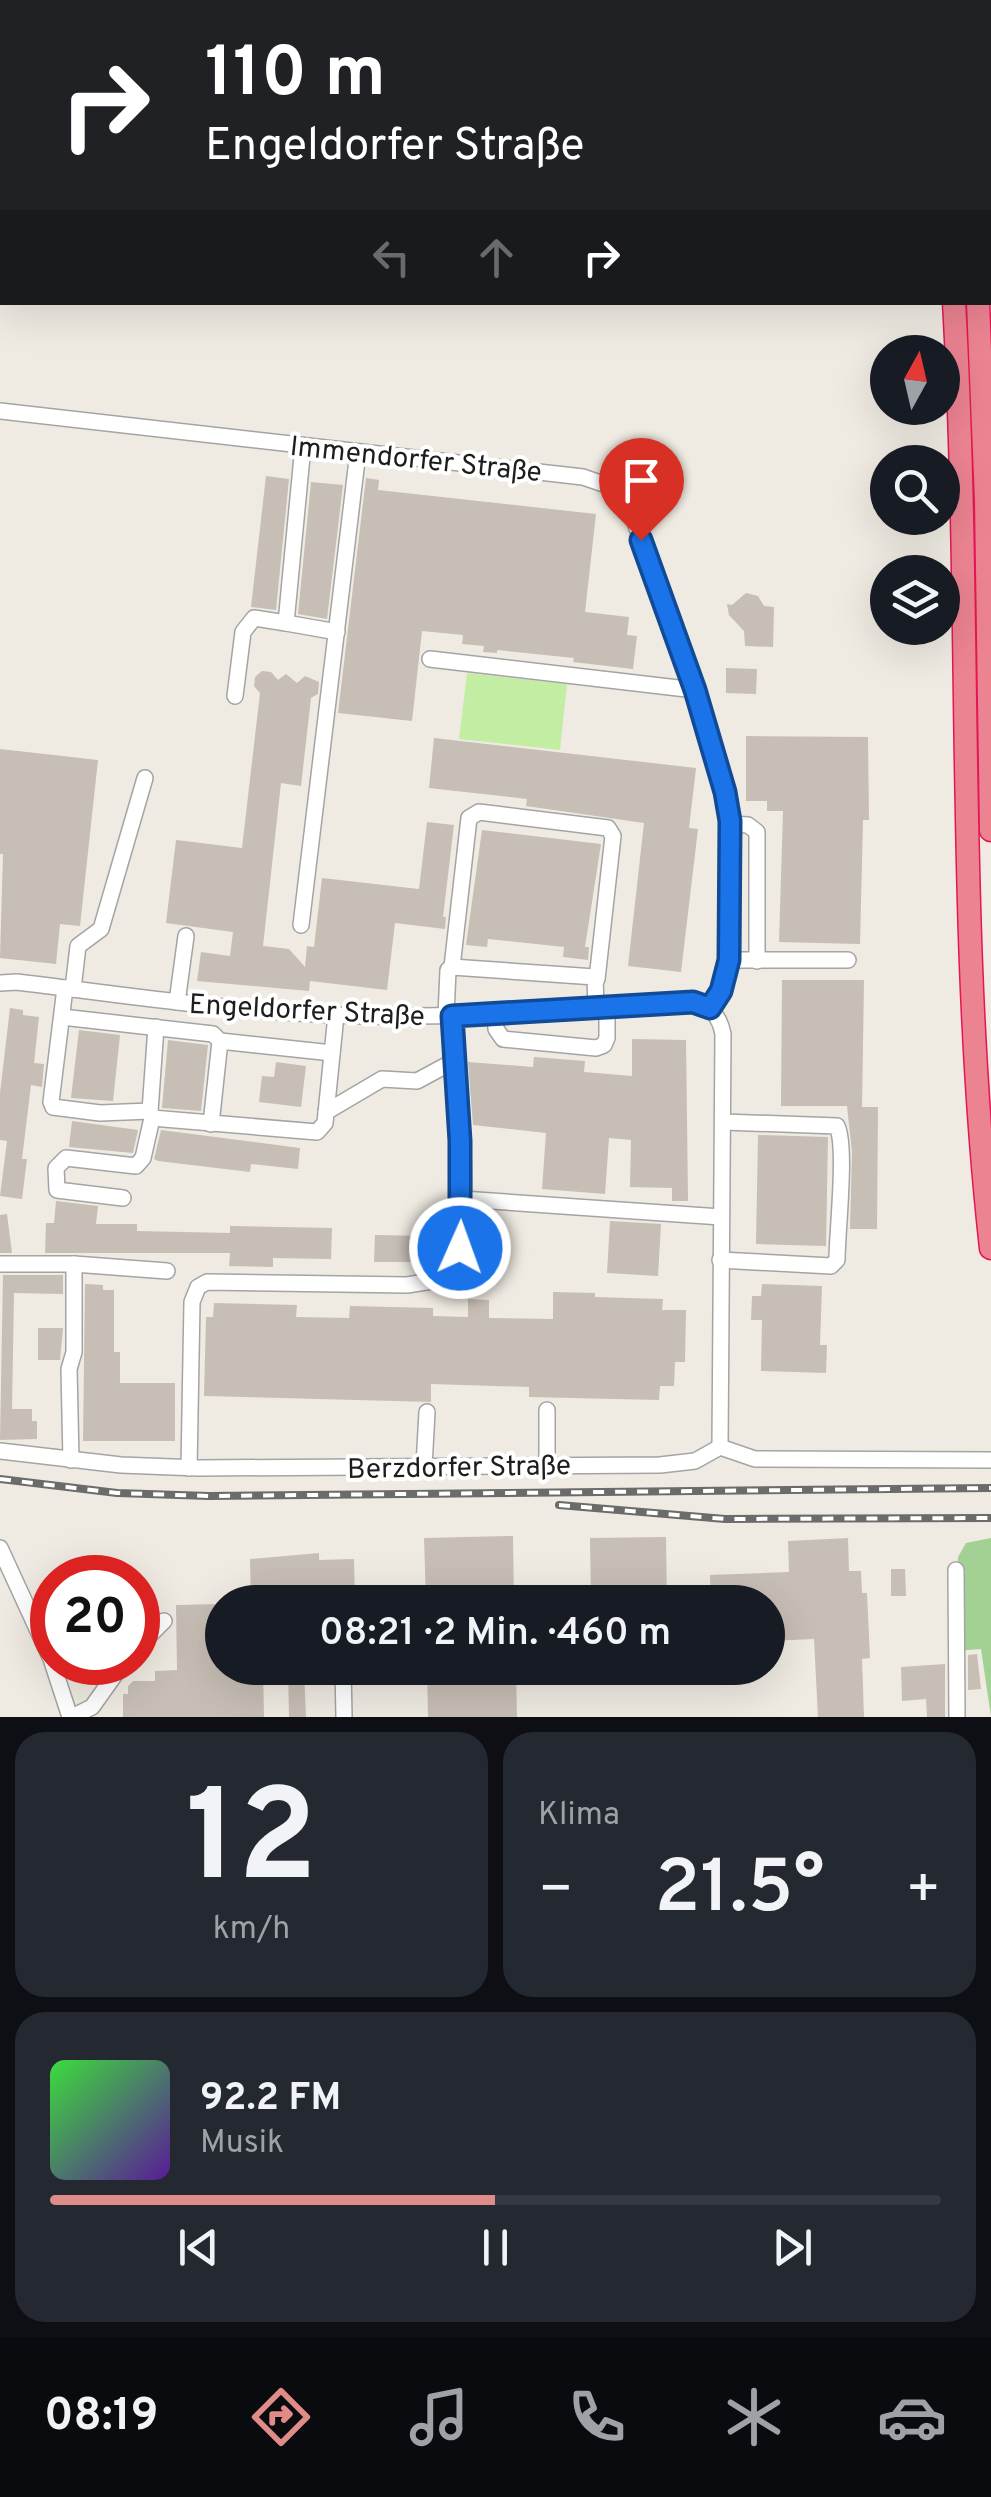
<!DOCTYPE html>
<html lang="de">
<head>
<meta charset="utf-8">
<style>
  :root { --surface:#171b24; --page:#242831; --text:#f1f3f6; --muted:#9ea1a6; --line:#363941; --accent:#df8b87 }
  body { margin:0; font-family:Overpass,sans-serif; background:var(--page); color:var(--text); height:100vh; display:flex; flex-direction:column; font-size:38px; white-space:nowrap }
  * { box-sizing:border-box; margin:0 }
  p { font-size:32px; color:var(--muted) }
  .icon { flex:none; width:55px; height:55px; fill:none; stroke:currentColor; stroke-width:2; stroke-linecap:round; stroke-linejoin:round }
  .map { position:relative; height:1717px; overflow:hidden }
  .details { display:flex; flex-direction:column; gap:15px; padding:15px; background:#0d0f14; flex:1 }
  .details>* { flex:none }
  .guide { position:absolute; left:0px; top:0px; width:992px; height:305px; box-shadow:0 10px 40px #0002; background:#202124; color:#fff; overflow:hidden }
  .needle { width:65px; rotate:8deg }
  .fabs { position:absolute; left:870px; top:335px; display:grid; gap:20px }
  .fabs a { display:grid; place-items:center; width:90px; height:90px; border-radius:50%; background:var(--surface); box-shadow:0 10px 40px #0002; font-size:50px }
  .speed { position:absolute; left:30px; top:1555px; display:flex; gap:20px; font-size:50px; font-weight:700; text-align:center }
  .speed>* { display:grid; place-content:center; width:130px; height:130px; border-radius:50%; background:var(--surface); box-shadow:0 10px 40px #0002; line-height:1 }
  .speed .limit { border:15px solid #d22; background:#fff; color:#111 }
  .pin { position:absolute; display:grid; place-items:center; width:85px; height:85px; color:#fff; margin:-102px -42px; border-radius:50% 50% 50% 0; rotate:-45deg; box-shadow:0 0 10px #0007 }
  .pin .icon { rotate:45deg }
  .me { position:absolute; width:110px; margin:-55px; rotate:2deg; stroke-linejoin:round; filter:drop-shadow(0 0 8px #0008) }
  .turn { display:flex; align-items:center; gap:35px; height:210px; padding:0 40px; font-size:45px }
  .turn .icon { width:130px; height:130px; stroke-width:2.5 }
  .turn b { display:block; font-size:70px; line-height:85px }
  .lanes { display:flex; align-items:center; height:95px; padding:0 40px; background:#0003; justify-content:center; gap:50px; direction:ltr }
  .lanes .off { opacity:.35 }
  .big { font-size:75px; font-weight:600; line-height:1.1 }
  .details .card { flex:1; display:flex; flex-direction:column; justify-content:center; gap:15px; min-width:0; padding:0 35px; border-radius:30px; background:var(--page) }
  .details .dial { align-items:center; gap:0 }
  .dial b { font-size:130px; line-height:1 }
  .song { display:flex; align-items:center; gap:30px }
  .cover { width:120px; height:120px; border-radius:15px; background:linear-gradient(135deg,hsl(120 70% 55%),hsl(270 70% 35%)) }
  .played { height:10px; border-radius:5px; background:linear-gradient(90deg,var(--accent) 50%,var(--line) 50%) }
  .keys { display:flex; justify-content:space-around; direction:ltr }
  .heat { display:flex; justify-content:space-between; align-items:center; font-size:55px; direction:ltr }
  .details .tiles { flex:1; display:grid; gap:15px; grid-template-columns:1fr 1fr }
  .card:last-child { grid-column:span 2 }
  .trip { position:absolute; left:205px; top:1585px; width:580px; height:100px; border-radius:50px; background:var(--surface); box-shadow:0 10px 40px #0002; font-weight:600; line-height:100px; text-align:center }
  .menu { display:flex; height:160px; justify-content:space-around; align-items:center; background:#090b0e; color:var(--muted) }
  .menu .icon { width:70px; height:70px }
  .menu .current { color:var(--accent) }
  .menu b { font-size:45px; color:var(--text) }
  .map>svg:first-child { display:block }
  .grass { fill:#c4eda4 }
  .forest { fill:#a2d193 }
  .building { fill:#c7beb5 }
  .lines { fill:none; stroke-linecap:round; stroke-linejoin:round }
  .minor-casing { stroke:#a4a4a4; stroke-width:18 }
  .highway-casing { stroke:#e41752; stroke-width:25 }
  .minor { stroke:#fff; stroke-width:15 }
  .highway { stroke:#ec8391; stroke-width:22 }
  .rail-casing { stroke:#6b6b6b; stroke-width:8 }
  .rail { stroke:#fff; stroke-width:4; stroke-dasharray:11; stroke-linecap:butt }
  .route-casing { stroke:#114b97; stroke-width:25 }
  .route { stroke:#1a73e8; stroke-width:18 }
  .labels { text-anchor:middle; stroke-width:8; stroke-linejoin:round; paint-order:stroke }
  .street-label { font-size:28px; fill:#1d1d1d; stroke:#fff }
</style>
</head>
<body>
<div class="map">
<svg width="991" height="1717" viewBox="0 0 991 1717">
  <rect width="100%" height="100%" fill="#efebe2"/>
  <path class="grass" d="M467,673L567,684L560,750L459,739Z"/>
  <path class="forest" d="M991,1538V1717L981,1649L954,1651L958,1557L966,1543Z"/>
  <g class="building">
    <path d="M266,476L289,479L276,610L251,607Z"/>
    <path d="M366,478L379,480L378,490L596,514L585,612L629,617L627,635L637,636L633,669L573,662L574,658L497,650V653L483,652L484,646L462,644L463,635L422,631L412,721L338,713Z"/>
    <path d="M311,482L343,485L327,619L298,614Z"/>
    <path d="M746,593L758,596L764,606L774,607L773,647L745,646L744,631L729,615L727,604L732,605Z"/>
    <path d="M726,668L757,669L756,694L726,693Z"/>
    <path d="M262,671L271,672L278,680L286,674L297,683L305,676L319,682L318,694L311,698L301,786L281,783L263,946L289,949L305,967L307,946L314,947L322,878L419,889L427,822L454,825L443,917H446L445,929L395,923L387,990L310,981L309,991L197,981L201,952L230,956L233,932L166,923L176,840L242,848L260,693L254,686L255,677Z"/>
    <path d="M746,736L868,737L869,820H863L860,944L779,942L783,811H767V801H746Z"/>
    <path d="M434,738L696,768L689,828L698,829L681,972L628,966L644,823L526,806L527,799L429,788Z"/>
    <path d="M0,749L98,760L80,926L60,924L56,964L0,958L3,854H0Z"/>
    <path d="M482,830L601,844L585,947H589L588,960L563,957L564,947L488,939L487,947L466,945Z"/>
    <path d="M782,980H864L862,1107H878L877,1229H850L852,1152L847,1106H781Z"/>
    <path d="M10,1008L23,1010V1015L39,1017L34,1063L44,1064L42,1087L31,1085L22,1159H27L22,1199L0,1196L7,1141L0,1140V1093Z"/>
    <path d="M79,1030L120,1035L113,1101L71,1098Z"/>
    <path d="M632,1039L686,1040L688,1201H672V1188L630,1187L631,1140L609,1138L605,1194L542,1189L546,1133L473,1125L468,1062L533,1067L534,1057L585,1061L584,1072L632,1076Z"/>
    <path d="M168,1040L208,1045L201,1111L162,1108Z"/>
    <path d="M276,1062L306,1066L301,1107L259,1102L262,1076L274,1077Z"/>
    <path d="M72,1121L138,1130L133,1153L69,1147Z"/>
    <path d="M161,1130L300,1148L298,1169L251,1164L250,1172L158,1161L154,1159Z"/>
    <path d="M758,1135L828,1137L826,1246L756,1244Z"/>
    <path d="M56,1201L98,1206L96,1224H137V1231L230,1233V1226L332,1228L331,1259L273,1258V1267L229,1266L230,1253H45L46,1223H54Z"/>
    <path d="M7,1214L12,1253H0V1215Z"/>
    <path d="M610,1221L661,1224L658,1276L607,1273Z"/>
    <path d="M375,1235L428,1236L427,1262H374Z"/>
    <path d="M3,1275H63V1294L14,1293L12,1409H32V1421H37V1439L0,1440Z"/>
    <path d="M85,1284L103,1285V1290H114V1352H120V1383H175V1441H83Z"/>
    <path d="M762,1284L822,1286L820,1345H827L826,1373L761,1371L762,1320H751L752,1296H761Z"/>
    <path d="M553,1292L595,1293V1297L663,1299L662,1310H686L685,1362H675L674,1386H660L659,1400L529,1397V1387L431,1384V1402L204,1396L206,1317H213L214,1303L297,1305L296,1317L349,1318L350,1306L433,1308V1316L468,1317V1299L489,1300V1318L553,1319Z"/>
    <path d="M38,1328H63L60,1360H38Z"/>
    <path d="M513,1536L514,1602H426L424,1538Z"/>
    <path d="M666,1537L667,1602H591L590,1538Z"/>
    <path d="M848,1538L849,1571H861L862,1593H867L870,1658L862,1659L864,1717H818L814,1639L768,1641V1602H711L710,1575L789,1572L788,1541Z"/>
    <path d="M319,1553V1560L354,1559L355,1602H251L250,1559Z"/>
    <path d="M891,1569H905L906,1596H891Z"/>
    <path d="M222,1604V1669L263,1668L264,1717H123V1694H128V1686L133,1681H155V1671L177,1670L176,1605Z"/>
    <path d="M977,1654L981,1689L968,1690V1655Z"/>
    <path d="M945,1664V1717H927L926,1699L902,1701L901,1667Z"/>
    <path d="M288,1668H304L306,1717H289Z"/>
    <path d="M427,1668H516L517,1717H428Z"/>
  </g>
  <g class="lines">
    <g class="minor-casing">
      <g id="minor">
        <path d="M0,411L583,477L609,486L628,503L695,690L725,792L730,821L729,960L721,991L710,1008"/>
        <path d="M303,446L286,623L337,632"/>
        <path d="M430,659L695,690"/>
        <path d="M235,696L243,632L254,618L286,623"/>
        <path d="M730,824L748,825L757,832V961"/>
        <path d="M301,925L358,452"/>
        <path d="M729,960H848"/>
        <path d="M452,967L469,818L479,812L608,828L613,836L597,979"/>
        <path d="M0,983L17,982C123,995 229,1011 335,1015C455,1020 574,1009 693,1002C711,1008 719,1014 723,1034L720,1447"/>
        <path d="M65,988L51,1102L53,1107L100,1113L150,1111"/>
        <path d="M73,989L78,946L101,929L145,778"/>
        <path d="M177,1002L186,936"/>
        <path d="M495,1014L496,1029L503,1039L596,1048L604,1045L607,1038V1007"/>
        <path d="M446,1016L448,970L452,967L595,977L596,1008"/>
        <path d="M62,1017L213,1034L220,1041"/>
        <path d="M156,1027L150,1111L152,1118L317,1132L325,1123L336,1015"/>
        <path d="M326,1112L382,1079L417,1081L456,1060"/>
        <path d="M211,1124L220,1041L332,1053"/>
        <path d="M123,1198L57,1190L56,1168L66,1158L136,1166L143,1158L152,1118"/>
        <path d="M462,1199L721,1217"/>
        <path d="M720,1260L831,1266L837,1260C837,1232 847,1147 837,1126L724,1122"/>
        <path d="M0,1264H74L167,1271"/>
        <path d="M0,1451L121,1465L198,1468L660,1465L695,1461L720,1447L755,1459L991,1460"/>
        <path d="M71,1460L69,1369L74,1352V1264"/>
        <path d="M547,1465V1410"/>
        <path d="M424,1466L427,1412"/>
        <path d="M189,1468L192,1302L198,1287L207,1282L407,1285L438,1280L455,1268C473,1201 458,1088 452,1016"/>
        <path d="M0,1548L51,1659L70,1717"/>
        <path d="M956,1570L957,1717"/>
        <path d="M138,1647L164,1621"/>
        <path d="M343,1668L344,1717"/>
        <path d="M72,1717L92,1707L124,1662"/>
      </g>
    </g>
    <g class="highway-casing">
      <g id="highway">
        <path d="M922,0V2"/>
        <path d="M942,0V2"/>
        <path d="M958,0V2"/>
        <path d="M954,302C972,618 956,934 991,1248"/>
        <path d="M978,302L986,501L991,830"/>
      </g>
    </g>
    <use href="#minor" class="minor"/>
    <use href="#highway" class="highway"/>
    <g class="rail-casing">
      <g id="rail">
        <path d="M0,1479L117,1493L209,1496L991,1488"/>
        <path d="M559,1505L725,1519L991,1518"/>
      </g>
    </g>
    <use href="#rail" class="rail"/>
  </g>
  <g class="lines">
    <g class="route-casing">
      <path id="route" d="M460,1248V1141L452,1016L693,1002L710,1008L721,991L729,960L730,821L725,792L695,690L641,540"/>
    </g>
    <use href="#route" class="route"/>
  </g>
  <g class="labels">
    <g class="street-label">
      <text transform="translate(416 458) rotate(6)" y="10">Immendorfer Straße</text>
      <text transform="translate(307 1009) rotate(3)" y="10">Engeldorfer Straße</text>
      <text transform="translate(459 1466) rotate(-1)" y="10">Berzdorfer Straße</text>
    </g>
  </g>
</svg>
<div class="fabs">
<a><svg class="needle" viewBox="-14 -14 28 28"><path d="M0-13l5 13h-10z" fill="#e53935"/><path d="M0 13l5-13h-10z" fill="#9ea1a6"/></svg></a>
<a><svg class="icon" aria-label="search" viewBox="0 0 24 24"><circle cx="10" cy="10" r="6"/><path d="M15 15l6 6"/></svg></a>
<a><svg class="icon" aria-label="layers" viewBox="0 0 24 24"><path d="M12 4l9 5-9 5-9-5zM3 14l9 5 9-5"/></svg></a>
</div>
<div class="speed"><div class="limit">20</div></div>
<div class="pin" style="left:641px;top:540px;background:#d93025"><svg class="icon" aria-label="arrive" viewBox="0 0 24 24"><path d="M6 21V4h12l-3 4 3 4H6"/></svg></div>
<svg class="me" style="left:460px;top:1248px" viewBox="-20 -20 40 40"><circle r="17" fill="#1a73e8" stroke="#fff" stroke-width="3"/><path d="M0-11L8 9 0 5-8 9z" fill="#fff"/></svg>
<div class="trip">08:21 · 2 Min. · 460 m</div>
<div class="guide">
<div class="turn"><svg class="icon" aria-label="right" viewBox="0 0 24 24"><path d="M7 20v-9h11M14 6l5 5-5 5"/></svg><div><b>110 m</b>Engeldorfer Straße</div></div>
<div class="lanes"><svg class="icon off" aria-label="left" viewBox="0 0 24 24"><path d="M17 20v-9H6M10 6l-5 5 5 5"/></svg><svg class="icon off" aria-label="ahead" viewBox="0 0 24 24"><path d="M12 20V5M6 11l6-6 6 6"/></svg><svg class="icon" aria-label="right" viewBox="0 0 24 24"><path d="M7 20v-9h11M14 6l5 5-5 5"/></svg></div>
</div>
</div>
<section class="details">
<div class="tiles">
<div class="card dial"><b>12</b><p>km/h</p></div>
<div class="card"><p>Klima</p>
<div class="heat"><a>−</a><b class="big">21.5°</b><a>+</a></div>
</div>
<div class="card">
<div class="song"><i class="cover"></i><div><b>92.2 FM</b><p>Musik</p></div></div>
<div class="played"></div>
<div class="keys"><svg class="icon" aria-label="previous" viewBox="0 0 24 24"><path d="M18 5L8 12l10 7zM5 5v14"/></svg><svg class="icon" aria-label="pause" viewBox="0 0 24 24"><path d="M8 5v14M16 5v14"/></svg><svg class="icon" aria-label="next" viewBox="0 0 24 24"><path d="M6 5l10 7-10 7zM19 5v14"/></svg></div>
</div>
</div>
</section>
<nav class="menu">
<b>08:19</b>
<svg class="icon current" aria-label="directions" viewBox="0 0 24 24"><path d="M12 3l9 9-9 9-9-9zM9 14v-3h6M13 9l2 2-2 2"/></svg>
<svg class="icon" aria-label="music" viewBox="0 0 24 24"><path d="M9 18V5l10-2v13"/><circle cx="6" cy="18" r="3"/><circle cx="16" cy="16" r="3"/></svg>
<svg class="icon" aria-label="phone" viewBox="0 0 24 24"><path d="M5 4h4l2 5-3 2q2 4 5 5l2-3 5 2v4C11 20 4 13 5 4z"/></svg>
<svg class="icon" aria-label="climate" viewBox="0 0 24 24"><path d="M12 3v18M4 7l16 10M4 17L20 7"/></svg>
<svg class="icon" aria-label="car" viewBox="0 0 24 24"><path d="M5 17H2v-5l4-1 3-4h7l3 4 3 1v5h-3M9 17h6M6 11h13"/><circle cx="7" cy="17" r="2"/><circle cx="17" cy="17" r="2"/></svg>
</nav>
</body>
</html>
